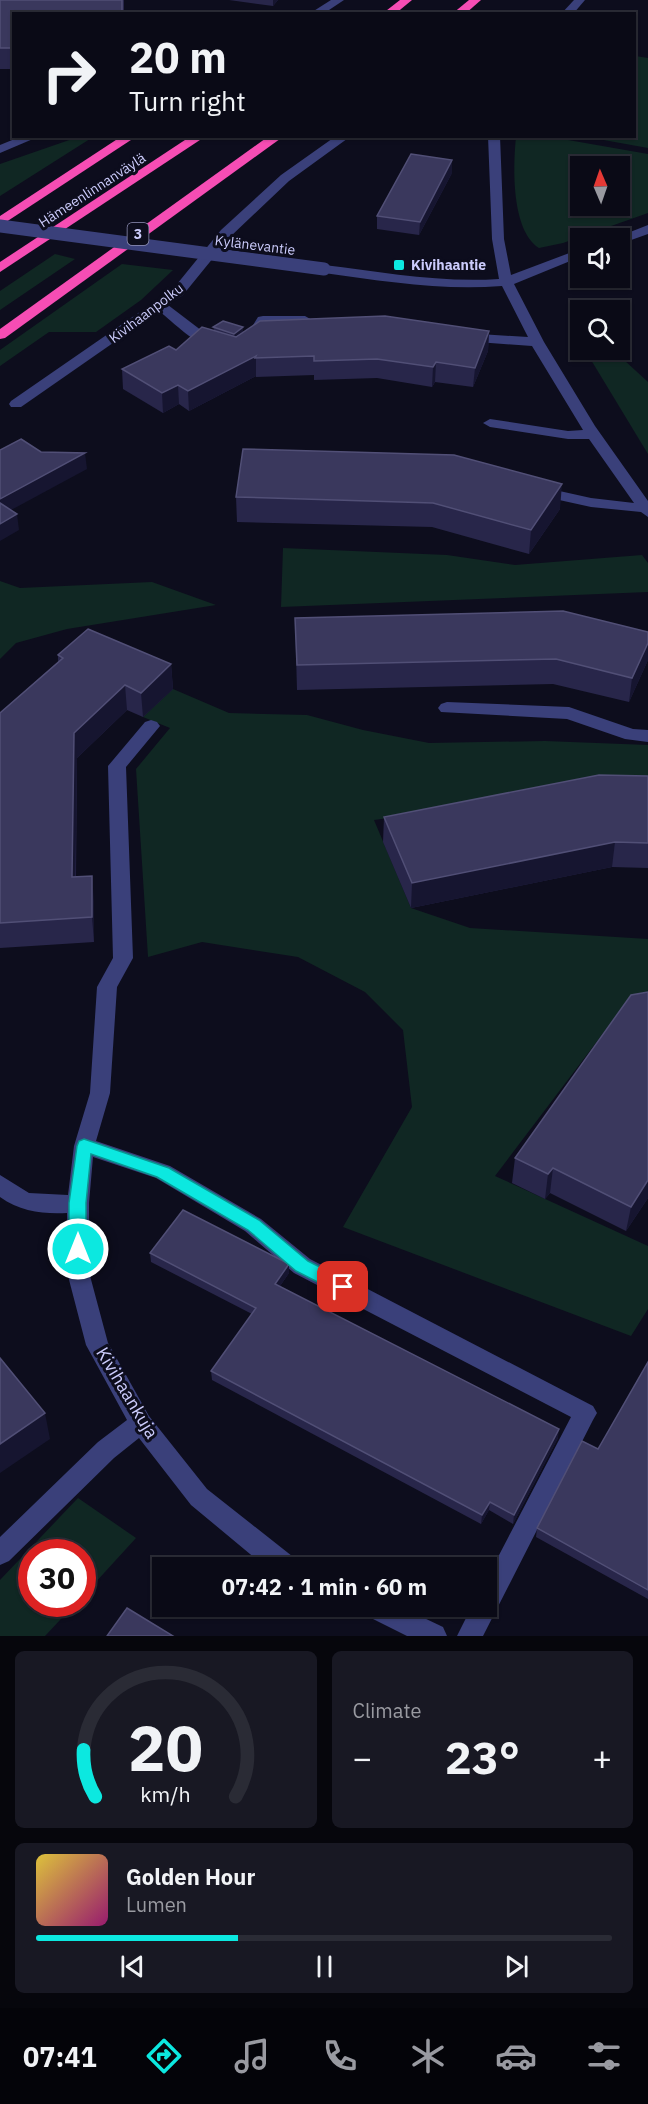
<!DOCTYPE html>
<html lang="en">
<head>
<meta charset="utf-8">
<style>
  :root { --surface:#0a0a16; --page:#181823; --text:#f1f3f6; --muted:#999aa1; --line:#2a2b35; --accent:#0ce8e0 }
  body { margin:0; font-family:"IBM Plex Sans",sans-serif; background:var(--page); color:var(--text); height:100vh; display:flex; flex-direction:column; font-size:22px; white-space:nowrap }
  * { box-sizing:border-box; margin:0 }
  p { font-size:20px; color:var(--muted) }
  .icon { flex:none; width:33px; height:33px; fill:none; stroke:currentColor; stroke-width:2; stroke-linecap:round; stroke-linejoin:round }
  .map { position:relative; height:1636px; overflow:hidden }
  .side { display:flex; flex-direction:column; gap:15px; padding:15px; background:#06060c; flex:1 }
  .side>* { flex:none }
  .top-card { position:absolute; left:12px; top:12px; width:624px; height:126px; border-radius:0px; box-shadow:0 2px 4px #0004,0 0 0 2px var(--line); background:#0a0a16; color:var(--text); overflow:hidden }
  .needle { width:39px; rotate:358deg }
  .controls { position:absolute; left:570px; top:156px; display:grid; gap:12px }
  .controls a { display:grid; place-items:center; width:60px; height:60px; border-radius:0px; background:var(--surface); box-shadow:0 2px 4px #0004,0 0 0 2px var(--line); font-size:30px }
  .speed { position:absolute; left:18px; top:1539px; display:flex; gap:12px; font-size:30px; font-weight:700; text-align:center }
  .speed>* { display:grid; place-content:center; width:78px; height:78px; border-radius:50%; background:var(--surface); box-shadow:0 2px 4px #0004,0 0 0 2px var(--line); line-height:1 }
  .speed .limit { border:9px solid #d22; background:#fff; color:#111 }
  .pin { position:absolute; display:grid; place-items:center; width:51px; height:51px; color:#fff; margin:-26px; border-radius:12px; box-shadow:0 3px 9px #0006 }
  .me { position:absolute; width:66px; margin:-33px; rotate:0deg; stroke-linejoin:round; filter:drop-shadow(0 0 4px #0008) }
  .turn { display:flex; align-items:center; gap:21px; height:126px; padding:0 18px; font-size:27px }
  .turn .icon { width:78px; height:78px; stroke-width:2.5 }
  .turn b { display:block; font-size:42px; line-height:51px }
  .big { font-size:45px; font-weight:800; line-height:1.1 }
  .side .card { flex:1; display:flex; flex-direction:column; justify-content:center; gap:9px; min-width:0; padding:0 21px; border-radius:9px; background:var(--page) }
  .side .dial { align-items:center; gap:0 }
  .dial svg { height:156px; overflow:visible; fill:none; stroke:var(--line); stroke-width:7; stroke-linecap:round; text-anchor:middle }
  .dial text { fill:var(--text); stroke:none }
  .song { display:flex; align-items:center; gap:18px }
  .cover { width:72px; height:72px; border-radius:9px; background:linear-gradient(135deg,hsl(50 70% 55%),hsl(320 70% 35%)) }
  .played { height:6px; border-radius:3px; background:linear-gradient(90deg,var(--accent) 35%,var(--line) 35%) }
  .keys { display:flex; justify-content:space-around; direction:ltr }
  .heat { display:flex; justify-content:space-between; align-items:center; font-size:33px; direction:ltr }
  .side .tiles { flex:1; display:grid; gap:15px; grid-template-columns:1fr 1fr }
  .card:last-child { grid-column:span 2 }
  .trip { position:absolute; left:152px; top:1557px; width:345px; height:60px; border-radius:0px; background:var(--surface); box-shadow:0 2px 4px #0004,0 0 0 2px var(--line); font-weight:800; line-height:60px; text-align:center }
  .menu { display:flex; height:96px; justify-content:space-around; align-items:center; background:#040409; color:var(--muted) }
  .menu .icon { width:42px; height:42px }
  .menu .selected { color:var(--accent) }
  .menu b { font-size:27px; color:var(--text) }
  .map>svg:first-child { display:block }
  .green { fill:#102723; fill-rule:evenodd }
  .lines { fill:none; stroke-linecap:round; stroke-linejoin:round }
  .minor { fill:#3a407a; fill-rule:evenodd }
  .highway { fill:#f64db4; fill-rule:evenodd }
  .minor-bridge { stroke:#3a407a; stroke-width:13 }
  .wall { fill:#28264a }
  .shaded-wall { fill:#161530 }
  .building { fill:#3a385d; stroke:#514f76; stroke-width:1.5 }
  .route { fill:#0ce8e0; stroke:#089792; stroke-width:1.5 }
  .poi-dot { fill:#0ce8e0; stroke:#0d0d1d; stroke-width:2 }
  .labels { text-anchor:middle; stroke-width:6; stroke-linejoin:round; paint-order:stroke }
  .far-street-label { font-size:14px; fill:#ccccfc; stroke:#0d0d1d }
  .shield { fill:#0d0d1d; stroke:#9393b9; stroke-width:1.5 }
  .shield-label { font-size:14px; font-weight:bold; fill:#ccccfc }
  .far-poi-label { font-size:14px; font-weight:bold; fill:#ccccfc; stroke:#0d0d1d; text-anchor:start }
  .near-street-label { font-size:18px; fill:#ccccfc; stroke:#0d0d1d }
</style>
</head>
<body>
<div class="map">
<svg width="648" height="1636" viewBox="0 0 648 1636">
  <rect width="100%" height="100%" fill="#0d0d1d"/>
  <g class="green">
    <path d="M635,56L648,58V148L587,137L634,136Z"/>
    <path d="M78,137H93L0,196V164Z"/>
    <path d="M516,137H551L648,154V213L563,243L539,248C511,230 513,166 516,137ZM580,166H620V206H580Z"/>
    <path d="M55,254L75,259L0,310V291Z"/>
    <path d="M122,264L173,270L141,300L96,332H49L0,366V350Z"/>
    <path d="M585,350H613L648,382V454Z"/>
    <path d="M283,548L447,555L515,565L642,555L648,563V592L281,607Z"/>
    <path d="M0,581L20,588L152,582L216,605L67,629L16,643L0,659Z"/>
    <path d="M173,689L229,713L307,715L363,730L429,743L545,741L648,745V782L374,820L411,908L470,928L648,939V1007L617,1015L495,1176L648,1246V1309L631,1336L343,1227L412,1107L403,1030L365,992L298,957L202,942L148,957L136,769L170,728L143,717Z"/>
    <path d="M78,1498L136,1538L83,1596L82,1552H32V1604H75L45,1636H0V1580Z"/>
  </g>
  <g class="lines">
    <g class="minor">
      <path d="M331,0H344L323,14H309Z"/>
      <path d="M574,0H585L573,14H561Z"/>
      <path d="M22,136H40L0,153V145Z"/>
      <path d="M336,136H351L289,181L231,236L183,295L168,305L210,337L221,340L223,343L221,346C199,351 175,323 159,311L21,407H11L9,404L11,401L173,289L221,230L281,175Z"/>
      <path d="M488,136H500L504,239L511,275L580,249V257L514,284L544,342L595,426L648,501V517L641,512L591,507L532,494L529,491L537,486L591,498L634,503L589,439H568L490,427L483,423L490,419L568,431L583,430L532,346L464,341L457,337L464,333L528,337L502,286C442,291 383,281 324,273L317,269L324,265C382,272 440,283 499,279L492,239Z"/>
      <path d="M648,225V234L620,244V238H615Z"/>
      <path d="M263,316H305L312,320L305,324H267L256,343H246L244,340L258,317Z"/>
      <path d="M447,702L569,707L633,729L648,730V742L625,739L567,719L441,712L438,708L441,704Z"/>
      <path d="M151,720L157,722L160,726L126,767L133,958L117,987L110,1093L96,1141L170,1166L261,1219L310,1259L593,1406L597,1413L593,1420L483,1636H457L472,1606H486V1580L571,1417L294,1273L245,1231L156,1178L93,1157L89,1203V1272L108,1343L149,1416L207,1489L297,1560L300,1568H267L191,1505L139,1438L114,1458L9,1561L0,1565V1537L98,1442L127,1420L86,1345L67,1272V1213C43,1214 21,1212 0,1197V1175L29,1193L68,1195L74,1146L90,1093L97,987L113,958L108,766L145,722Z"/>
      <path d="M360,1606H399L443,1627L447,1636H407L363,1614Z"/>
    </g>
    <g class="highway">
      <path d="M400,0H412L395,14H382Z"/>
      <path d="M469,0H481L465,14H452Z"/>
      <path d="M122,136H137L0,226V216Z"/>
      <path d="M191,136H206L0,272V262Z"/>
      <path d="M269,136H284L5,338L0,339V329Z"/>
    </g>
    <path class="minor-bridge" d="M0,226L324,269"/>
  </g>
  <g class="wall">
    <path d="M0,0H124V14H14V69H0Z"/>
    <path d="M229,0H278L273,6Z"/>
    <path d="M452,173L419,235L377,229V216Z"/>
    <path d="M213,327H243V332L489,331L488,351L473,387L435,382L432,387L377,378L314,380V375L256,377V376L189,411L179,404L163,413L123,389L122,369L176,350L214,330Z"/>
    <path d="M243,449L560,509L529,554L432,527L237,522L236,497Z"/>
    <path d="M295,618L648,632V660L629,702L553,684L297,690Z"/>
    <path d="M58,655L171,664L173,689L143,717L127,710L77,758L76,877L94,901V942L0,948V713L58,662Z"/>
    <path d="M648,776V868L612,867L411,908L383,842L384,817Z"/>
    <path d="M648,992V1198L626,1231L550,1193L545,1199L512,1183L515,1158Z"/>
    <path d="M150,1253L289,1264V1273L280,1286L558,1438L513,1524L489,1510L481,1524L212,1380L211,1371L252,1314L151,1262Z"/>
    <path d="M648,1362V1599L536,1537L537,1528L598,1449Z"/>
  </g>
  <g class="shaded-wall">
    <path d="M273,0H278L273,6Z"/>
    <path d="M452,160V173L419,235L420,222Z"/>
    <path d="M243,327V336L235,342L234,334Z"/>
    <path d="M489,331L488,351L473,387L475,368Z"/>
    <path d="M256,356V376L189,411L188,391Z"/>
    <path d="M436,362L435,382L432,387L433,367Z"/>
    <path d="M178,385L179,404L163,413L162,393Z"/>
    <path d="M85,453L87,469L0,516V499Z"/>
    <path d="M562,484L560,509L529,554L531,530Z"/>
    <path d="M17,514L19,530L0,541V524Z"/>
    <path d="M648,643V660L629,702L632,678Z"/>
    <path d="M171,664L173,689L143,717L141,693Z"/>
    <path d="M125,685L127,710L77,758L75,902L72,877L74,733Z"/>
    <path d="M615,842L612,867L411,908L412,883Z"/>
    <path d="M92,876L94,901V942L92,917Z"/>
    <path d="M553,1168L550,1193L545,1199L548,1174Z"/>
    <path d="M648,1180V1198L626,1231L631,1207Z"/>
    <path d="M289,1264V1273L275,1293V1284Z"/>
    <path d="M45,1413L50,1439L0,1473V1444Z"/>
    <path d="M559,1429L558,1438L513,1524L514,1515Z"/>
    <path d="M490,1502L489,1510L481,1524L482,1515Z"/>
  </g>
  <g class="building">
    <path d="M0,0H122V14H14V48H0Z"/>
    <path d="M411,154L452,160L420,222L377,216Z"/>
    <path d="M385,316L489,331L475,368L436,362L433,367L377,359L314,361V356L255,358L256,356L188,391L178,385L162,393L122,369L169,346L176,350L202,327L236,337L260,321Z"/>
    <path d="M223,321L243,327L234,334L213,327Z"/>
    <path d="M21,439L41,452L85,453L0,499V450Z"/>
    <path d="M243,449L454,455L562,484L531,530L433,503L236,497Z"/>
    <path d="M0,503L17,514L0,524Z"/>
    <path d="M563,611L648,632V643L632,678L556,659L297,665L295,618Z"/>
    <path d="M88,629L171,664L141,693L125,685L74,733L72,877L92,876V917L0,923V713L63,658L58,655Z"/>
    <path d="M599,775L648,776V843L615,842L412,883L384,817Z"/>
    <path d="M648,992V1180L631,1207L553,1168L548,1174L515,1158L631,995Z"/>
    <path d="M183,1210L289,1264L275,1284L559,1429L514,1515L490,1502L482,1515L211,1371L256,1308L150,1253Z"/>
    <path d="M0,1358L45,1413L0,1444Z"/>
    <path d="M648,1362V1590L537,1528L582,1441L598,1449Z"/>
    <path d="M127,1608L173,1636H107Z"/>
  </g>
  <path class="route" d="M84,1139L169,1168L259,1220L308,1261L349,1282L351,1287L349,1292L343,1294L337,1292L296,1271L248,1230L157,1177L91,1154L86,1203V1249L84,1254L78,1256L72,1254L69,1249V1203L77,1146L79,1141Z"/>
  <rect class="poi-dot" x="393" y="259" width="12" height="12" rx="3"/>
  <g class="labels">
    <g class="far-street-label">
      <text transform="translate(92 190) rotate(-33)" y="5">Hämeenlinnanväylä</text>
      <text transform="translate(255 245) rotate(7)" y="5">Kylänevantie</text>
      <text transform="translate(146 313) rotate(-37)" y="5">Kivihaanpolku</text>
    </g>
    <rect class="shield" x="127.5" y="223" width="21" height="22" rx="4.5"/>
    <g class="shield-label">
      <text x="138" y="239">3</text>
    </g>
    <g class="far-poi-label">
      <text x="411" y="270">Kivihaantie</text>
    </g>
    <g class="near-street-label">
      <text transform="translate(127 1393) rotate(59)" y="6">Kivihaankuja</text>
    </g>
  </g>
</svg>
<div class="controls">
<a><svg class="needle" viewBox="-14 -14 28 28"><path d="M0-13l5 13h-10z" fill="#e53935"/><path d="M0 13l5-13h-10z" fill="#999aa1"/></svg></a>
<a><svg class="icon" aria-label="sound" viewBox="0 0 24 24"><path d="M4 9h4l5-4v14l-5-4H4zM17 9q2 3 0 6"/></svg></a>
<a><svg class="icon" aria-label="search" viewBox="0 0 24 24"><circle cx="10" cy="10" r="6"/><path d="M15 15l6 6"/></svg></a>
</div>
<div class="speed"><div class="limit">30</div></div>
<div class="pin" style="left:343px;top:1287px;background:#d93025"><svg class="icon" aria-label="arrive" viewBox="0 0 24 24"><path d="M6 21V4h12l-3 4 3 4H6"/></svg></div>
<svg class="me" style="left:78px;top:1249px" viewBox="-20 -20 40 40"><circle r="17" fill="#0ce8e0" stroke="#fff" stroke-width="3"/><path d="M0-11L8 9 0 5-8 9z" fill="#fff"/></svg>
<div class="trip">07:42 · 1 min · 60 m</div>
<div class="top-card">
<div class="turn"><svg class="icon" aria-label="right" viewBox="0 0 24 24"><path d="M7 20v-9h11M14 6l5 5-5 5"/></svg><div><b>20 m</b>Turn right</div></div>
</div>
</div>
<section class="side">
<div class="tiles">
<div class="card dial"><svg viewBox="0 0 100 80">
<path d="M14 69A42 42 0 1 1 86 69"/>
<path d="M14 69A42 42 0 0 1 8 45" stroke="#0ce8e0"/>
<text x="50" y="56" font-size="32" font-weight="700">20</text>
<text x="50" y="72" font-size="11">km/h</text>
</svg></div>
<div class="card"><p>Climate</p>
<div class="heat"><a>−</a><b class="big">23°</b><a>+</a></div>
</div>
<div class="card">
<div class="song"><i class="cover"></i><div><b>Golden Hour</b><p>Lumen</p></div></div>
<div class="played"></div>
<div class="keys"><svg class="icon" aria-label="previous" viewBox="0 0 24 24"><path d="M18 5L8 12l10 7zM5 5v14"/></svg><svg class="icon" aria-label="pause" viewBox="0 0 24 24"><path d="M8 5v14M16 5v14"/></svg><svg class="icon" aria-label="next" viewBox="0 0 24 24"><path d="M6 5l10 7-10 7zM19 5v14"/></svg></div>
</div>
</div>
</section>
<nav class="menu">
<b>07:41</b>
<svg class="icon selected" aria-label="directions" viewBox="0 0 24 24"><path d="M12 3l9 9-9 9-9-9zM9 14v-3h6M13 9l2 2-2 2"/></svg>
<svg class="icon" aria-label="music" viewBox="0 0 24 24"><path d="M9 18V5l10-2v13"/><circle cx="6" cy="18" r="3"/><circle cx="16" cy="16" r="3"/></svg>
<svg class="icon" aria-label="phone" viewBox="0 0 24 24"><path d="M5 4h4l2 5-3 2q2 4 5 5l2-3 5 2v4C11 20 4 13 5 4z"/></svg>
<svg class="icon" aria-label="climate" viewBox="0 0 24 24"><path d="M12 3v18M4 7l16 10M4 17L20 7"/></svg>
<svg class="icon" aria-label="car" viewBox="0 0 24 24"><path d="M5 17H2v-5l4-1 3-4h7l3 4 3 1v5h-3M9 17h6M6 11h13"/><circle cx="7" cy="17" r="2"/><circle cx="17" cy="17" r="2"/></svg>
<svg class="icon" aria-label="filters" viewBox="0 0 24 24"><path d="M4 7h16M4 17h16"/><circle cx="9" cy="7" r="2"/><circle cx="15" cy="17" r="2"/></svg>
</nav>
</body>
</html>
